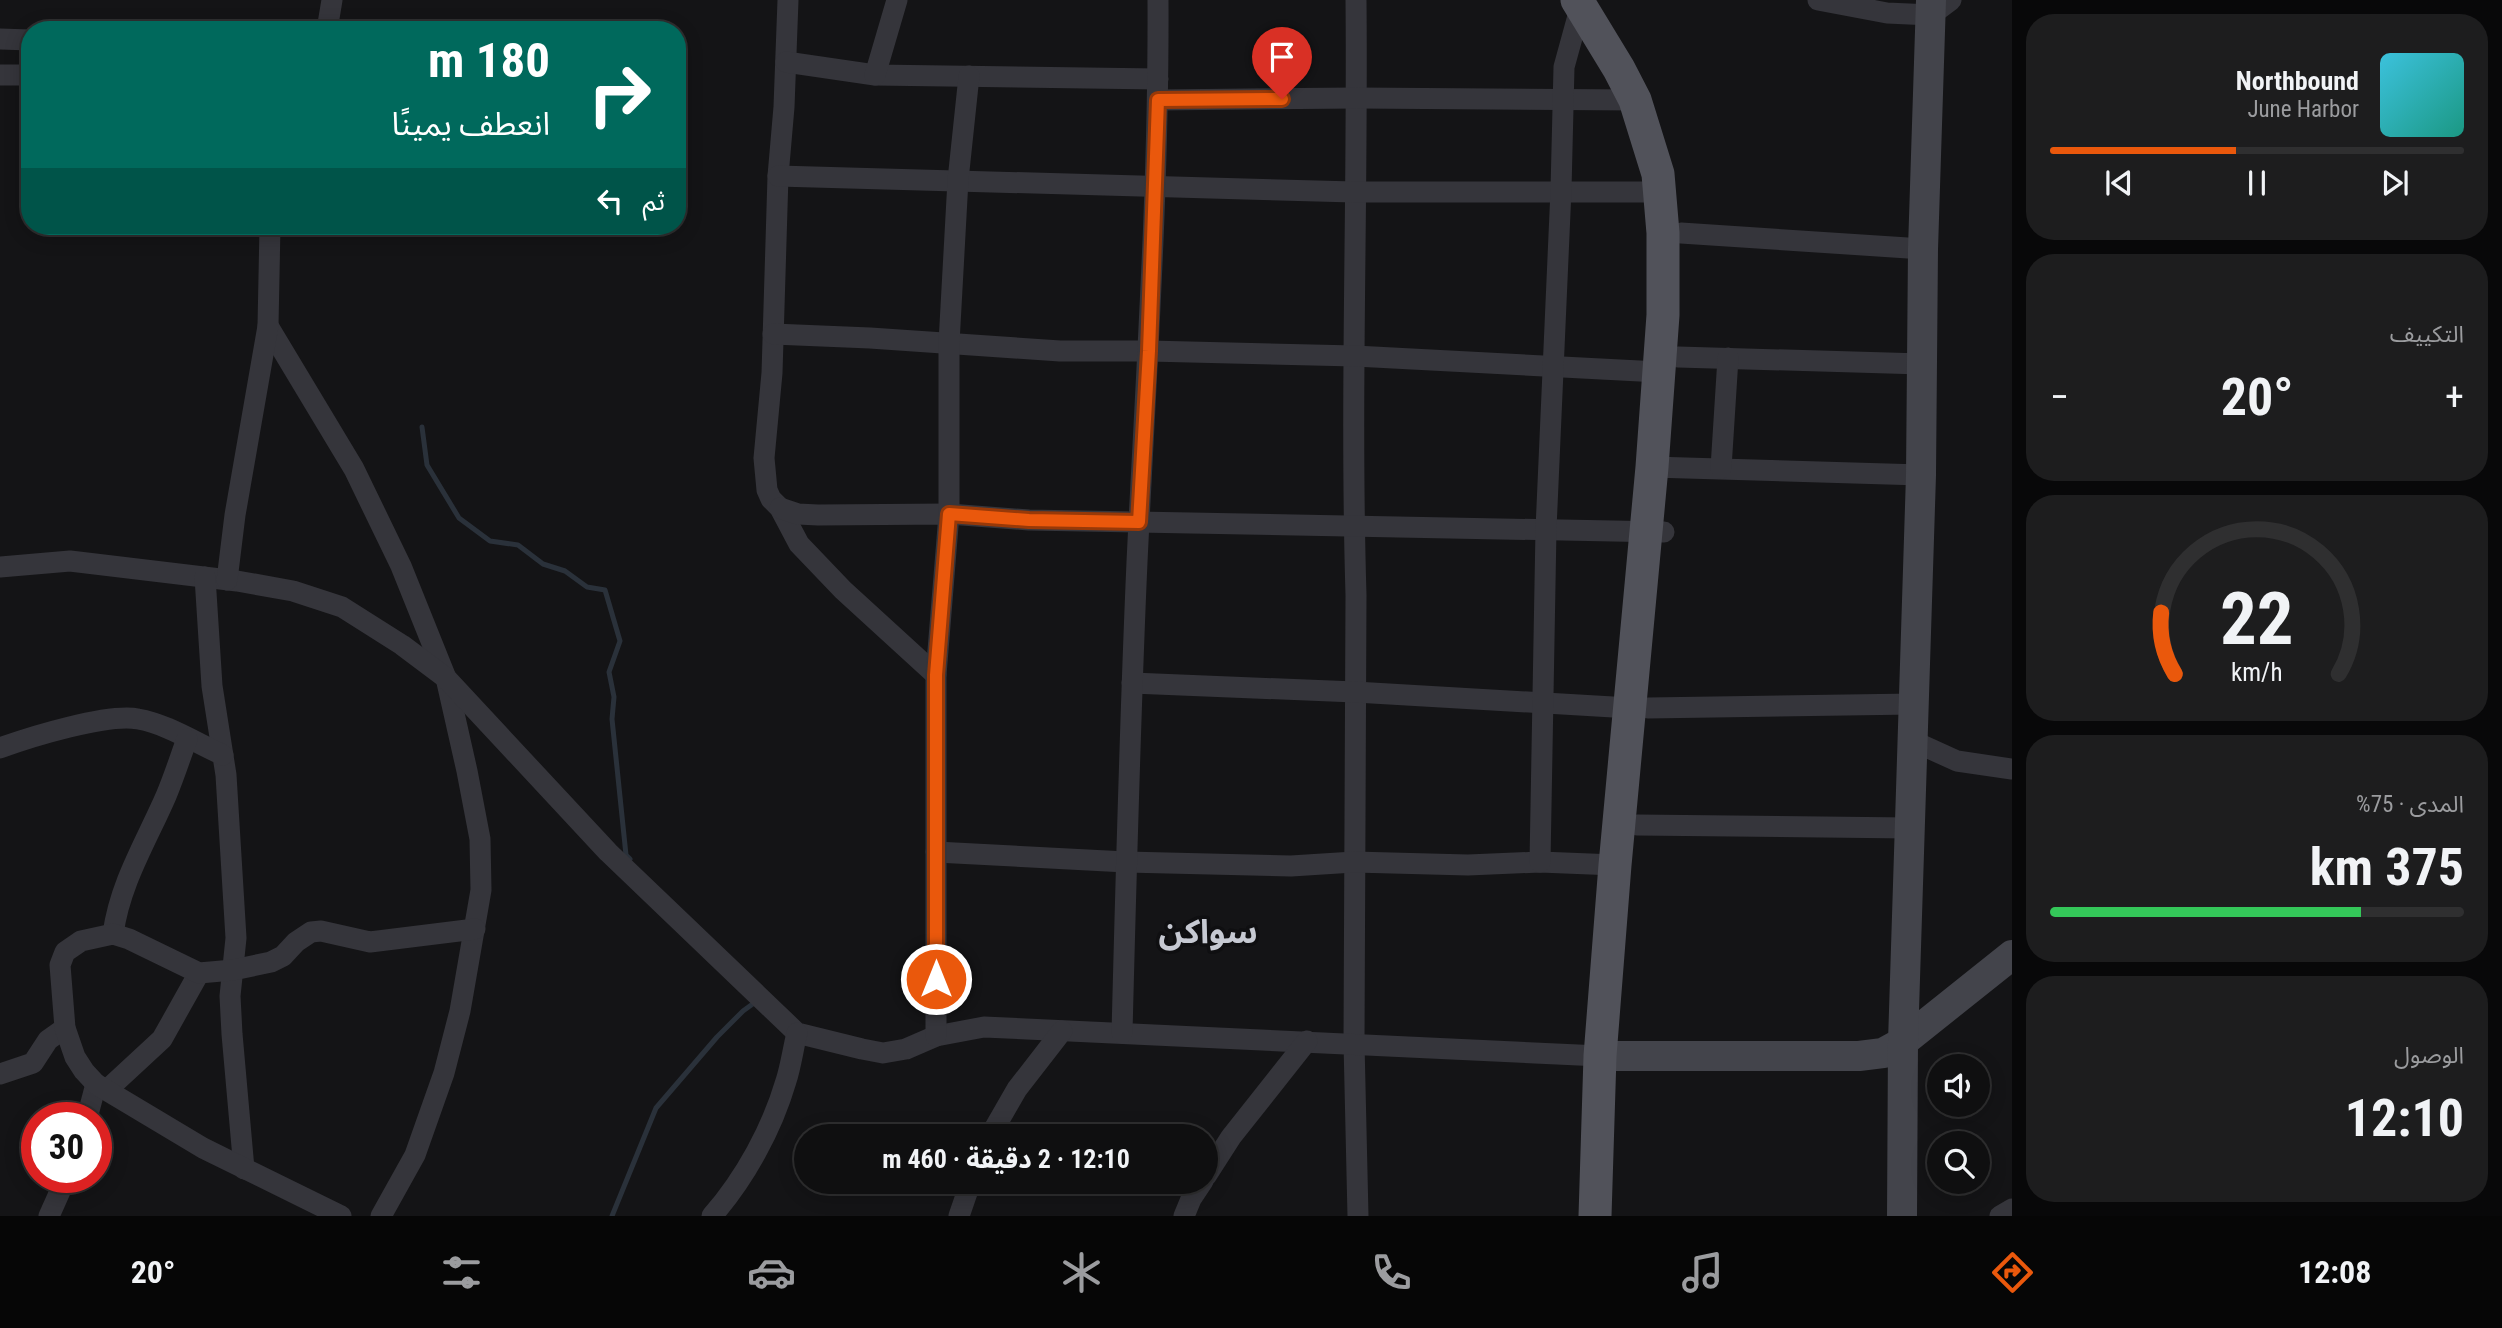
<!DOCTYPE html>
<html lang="ar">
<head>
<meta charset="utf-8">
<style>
  :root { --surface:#0f0f10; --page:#1d1d1e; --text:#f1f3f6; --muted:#9b9c9f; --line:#2f2f30; --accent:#ea580c }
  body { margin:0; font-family:"Roboto Condensed","Noto Sans Arabic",sans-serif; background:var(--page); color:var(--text); direction:rtl; height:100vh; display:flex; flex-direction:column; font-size:26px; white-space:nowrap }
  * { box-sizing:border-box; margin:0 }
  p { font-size:23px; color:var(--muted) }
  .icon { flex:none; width:38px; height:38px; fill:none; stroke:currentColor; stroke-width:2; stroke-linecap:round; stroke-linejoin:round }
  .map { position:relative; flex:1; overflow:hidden; direction:ltr }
  .side { display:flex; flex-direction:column; gap:14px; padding:14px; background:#080809; width:490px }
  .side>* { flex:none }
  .guide { position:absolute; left:21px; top:21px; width:665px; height:214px; border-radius:28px; box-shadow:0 4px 18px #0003,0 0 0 2px var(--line); direction:rtl; background:#00695c; color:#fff; overflow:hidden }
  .controls { position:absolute; left:1927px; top:1054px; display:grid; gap:14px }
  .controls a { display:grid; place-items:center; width:63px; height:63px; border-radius:50%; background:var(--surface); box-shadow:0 4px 18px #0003,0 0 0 2px var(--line); font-size:35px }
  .speed { position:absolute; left:21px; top:1102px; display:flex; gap:14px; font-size:35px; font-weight:700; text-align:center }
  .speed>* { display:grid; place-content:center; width:91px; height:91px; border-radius:50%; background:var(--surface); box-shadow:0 4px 18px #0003,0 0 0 2px var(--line); line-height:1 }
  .speed .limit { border:10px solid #d22; background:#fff; color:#111 }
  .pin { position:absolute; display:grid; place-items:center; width:60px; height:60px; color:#fff; margin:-72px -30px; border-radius:50% 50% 50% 0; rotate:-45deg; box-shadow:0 0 7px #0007 }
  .pin .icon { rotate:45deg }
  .me { position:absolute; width:77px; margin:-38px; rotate:0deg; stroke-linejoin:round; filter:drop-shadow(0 0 5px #0008) }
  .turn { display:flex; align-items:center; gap:24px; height:147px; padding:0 21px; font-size:32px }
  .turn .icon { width:91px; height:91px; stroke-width:2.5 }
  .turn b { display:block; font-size:49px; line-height:60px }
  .then { display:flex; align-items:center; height:66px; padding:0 21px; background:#0003; gap:14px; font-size:26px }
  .big { font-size:52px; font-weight:700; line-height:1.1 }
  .side .tile { flex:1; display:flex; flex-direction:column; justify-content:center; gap:10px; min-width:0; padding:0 24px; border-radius:28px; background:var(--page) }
  .side .dial { align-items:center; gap:0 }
  .dial svg { height:182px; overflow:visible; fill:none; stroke:var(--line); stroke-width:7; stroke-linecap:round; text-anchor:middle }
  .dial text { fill:var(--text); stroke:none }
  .song { display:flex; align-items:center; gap:21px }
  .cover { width:84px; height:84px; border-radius:10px; background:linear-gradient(135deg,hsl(190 70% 55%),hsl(170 70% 35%)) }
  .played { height:7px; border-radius:4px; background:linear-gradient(90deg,var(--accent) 45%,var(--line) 45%) }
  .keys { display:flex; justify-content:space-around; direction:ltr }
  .heat { display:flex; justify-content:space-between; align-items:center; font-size:38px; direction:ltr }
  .charge { height:10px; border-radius:5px; background:linear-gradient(90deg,#34c759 75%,var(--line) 0) }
  .trip { position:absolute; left:794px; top:1124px; width:424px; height:70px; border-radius:35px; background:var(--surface); box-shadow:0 4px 18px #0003,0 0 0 2px var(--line); font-weight:700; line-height:70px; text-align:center; direction:rtl }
  .menu { display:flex; height:112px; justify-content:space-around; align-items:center; background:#060606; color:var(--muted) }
  .menu .icon { width:49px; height:49px }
  .menu .on { color:var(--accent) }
  .menu b { font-size:32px; color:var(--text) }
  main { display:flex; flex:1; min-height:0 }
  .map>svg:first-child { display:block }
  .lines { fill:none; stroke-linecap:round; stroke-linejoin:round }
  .stream { stroke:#2a313a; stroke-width:5 }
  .street { stroke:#35353b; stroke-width:21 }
  .secondary { stroke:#43444b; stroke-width:30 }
  .primary { stroke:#51525a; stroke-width:33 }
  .route-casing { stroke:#983908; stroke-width:18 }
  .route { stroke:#ea580c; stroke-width:12 }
  .labels { text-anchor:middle; stroke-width:7; stroke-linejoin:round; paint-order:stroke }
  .town-label { font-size:33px; font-weight:bold; fill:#c6c9d2; stroke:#0f0f11 }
</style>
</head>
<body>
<main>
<section class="side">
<div class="tile">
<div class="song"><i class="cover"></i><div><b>Northbound</b><p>June Harbor</p></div></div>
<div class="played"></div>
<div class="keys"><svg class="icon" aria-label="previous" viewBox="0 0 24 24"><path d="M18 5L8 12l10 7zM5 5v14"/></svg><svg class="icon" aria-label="pause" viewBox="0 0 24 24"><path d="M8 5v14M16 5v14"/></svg><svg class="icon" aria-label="next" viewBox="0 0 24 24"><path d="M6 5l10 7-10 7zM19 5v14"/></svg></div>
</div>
<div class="tile"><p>التكييف</p>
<div class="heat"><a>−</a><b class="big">20°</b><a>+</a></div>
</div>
<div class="tile dial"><svg viewBox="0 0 100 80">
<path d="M14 69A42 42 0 1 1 86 69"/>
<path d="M14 69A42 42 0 0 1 8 42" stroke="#ea580c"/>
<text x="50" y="56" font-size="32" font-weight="700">22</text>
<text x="50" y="72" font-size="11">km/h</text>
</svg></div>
<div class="tile"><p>المدى · 75%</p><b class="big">375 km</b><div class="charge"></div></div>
<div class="tile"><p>الوصول</p><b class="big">12:10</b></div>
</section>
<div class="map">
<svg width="2012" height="1216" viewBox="0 0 2012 1216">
  <rect width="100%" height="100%" fill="#141416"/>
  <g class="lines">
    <g class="stream">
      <path d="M422,427L427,465L459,518L490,541L518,545L543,564L565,571L587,587L605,590L620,641L609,672L614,697L612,719L626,855L630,859"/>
      <path d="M612,1216L656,1108L717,1037L743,1011L754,1003L753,1001"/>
    </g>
    <g class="street">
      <path d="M788,0L784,107L778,176L772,373L764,458L767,490L771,499L780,508L799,544L843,590L936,675"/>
      <path d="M1356,0C1358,198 1350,397 1356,595L1354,1043L1358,1216"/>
      <path d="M1818,0L1887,13L1931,15L1951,0"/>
      <path d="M327,30L332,0"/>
      <path d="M0,39L30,40"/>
      <path d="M786,62L875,75L1158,79"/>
      <path d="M0,75H30"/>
      <path d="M875,75L897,0"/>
      <path d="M1158,100L1357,98L1635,100"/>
      <path d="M778,176L1354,192H1661"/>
      <path d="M1681,233L1923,249"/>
      <path d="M268,326L354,469L401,566L446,678L467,771L480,839L481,890L460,1011L444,1073L415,1155L381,1216"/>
      <path d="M773,334L870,338L1060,351H1149L1355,356L1659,372"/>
      <path d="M1678,357L1922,364"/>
      <path d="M1652,467L1921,475"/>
      <path d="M1721,468L1728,358"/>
      <path d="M780,508L798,514L818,515L949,514L1029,520L1664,532"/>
      <path d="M0,567L70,561L237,581L293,591L342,607L402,645L446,678L608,852L797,1033L862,1049L883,1053L906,1049L936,1036L984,1027L1600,1056"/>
      <path d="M205,577L212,686L226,775L236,938L230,996L232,1034L244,1169"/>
      <path d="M227,580L235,515L268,326L270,226"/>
      <path d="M1132,683L1355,692L1630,708"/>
      <path d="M1648,708L1914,704"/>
      <path d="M1913,741L1957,761L2012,769"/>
      <path d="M0,748C30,737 108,713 138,719C167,724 196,743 223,755"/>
      <path d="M1637,825L1910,828"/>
      <path d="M936,852L1126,862L1291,866L1354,862L1468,865L1540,862L1615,865"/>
      <path d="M1540,862L1546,529L1561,190L1564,67L1581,5"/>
      <path d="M113,934C120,883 146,842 166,796C174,777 180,758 187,739"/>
      <path d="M1122,1033C1126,876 1130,719 1137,562C1146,375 1159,188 1158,0"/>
      <path d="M936,1036V675L949,514V343L958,180L969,76"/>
      <path d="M0,1074L33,1063L48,1040L65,1028"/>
      <path d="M108,1089L162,1039L199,973"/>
      <path d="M87,1118L96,1084"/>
      <path d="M990,1136L1017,1089L1062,1031"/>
      <path d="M1206,1176L1231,1137L1307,1041"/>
      <path d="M49,1216L66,1178"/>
      <path d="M341,1216L203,1148L96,1084L84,1071L75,1057L65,1028L60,965L65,952L81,941L113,934L129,939L199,973L233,970L271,962L283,956L296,942L311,932L321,931L370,942L475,929"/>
      <path d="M712,1216C745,1178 772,1129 786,1081C791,1066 793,1049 797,1033"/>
      <path d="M959,1216L971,1181"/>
      <path d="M1184,1216L1191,1199L1203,1181"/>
      <path d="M2000,1216L2012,1209"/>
    </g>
    <g class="secondary">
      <path d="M1600,1056H1859L1883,1053L1903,1042L2012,955"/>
      <path d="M1902,1216L1903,1042L1921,475L1923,249L1931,0"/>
    </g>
    <path class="primary" d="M1577,0L1619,69L1635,100L1658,174L1663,233V315L1652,467L1615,865L1600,1056L1595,1216"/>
  </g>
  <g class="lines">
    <g class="route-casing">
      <path id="route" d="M936,979V675L949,514L1029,520L1139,522L1149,351L1158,100L1282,99"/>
    </g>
    <use href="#route" class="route"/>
  </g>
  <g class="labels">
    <g class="town-label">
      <text x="1208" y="943">سواكن</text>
    </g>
  </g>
</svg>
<div class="controls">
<a><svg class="icon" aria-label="sound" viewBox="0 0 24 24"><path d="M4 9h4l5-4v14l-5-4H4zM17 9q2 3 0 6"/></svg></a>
<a><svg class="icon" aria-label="search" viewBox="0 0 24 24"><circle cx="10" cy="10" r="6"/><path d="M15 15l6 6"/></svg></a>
</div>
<div class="speed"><div class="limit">30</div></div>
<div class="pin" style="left:1282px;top:99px;background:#d93025"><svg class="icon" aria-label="arrive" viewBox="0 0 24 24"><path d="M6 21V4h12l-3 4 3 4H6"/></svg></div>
<svg class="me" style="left:936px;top:979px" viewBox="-20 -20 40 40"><circle r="17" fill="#ea580c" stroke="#fff" stroke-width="3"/><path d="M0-11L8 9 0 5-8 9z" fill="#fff"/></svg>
<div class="trip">12:10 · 2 دقيقة · 460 m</div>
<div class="guide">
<div class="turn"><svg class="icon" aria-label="right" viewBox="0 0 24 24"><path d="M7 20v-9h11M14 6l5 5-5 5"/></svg><div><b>180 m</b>انعطف يمينًا</div></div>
<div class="then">ثم<svg class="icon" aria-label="left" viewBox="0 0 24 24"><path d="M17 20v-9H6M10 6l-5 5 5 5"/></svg></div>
</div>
</div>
</main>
<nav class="menu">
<b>12:08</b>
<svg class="icon on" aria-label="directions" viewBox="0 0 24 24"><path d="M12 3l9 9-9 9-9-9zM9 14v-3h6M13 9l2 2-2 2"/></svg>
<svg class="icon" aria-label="music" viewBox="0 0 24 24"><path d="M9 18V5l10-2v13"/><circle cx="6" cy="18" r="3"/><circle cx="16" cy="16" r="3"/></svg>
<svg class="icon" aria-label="phone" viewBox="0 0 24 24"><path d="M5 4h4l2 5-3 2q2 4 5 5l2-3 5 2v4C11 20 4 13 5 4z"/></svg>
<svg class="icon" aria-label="climate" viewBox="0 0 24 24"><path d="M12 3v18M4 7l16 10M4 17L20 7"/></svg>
<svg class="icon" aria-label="car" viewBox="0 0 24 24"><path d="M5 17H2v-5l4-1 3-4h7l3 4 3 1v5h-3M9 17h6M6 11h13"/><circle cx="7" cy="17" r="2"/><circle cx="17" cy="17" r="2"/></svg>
<svg class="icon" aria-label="filters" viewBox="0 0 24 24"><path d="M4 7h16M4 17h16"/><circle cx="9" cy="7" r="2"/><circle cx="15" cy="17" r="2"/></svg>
<b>20°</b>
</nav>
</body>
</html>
